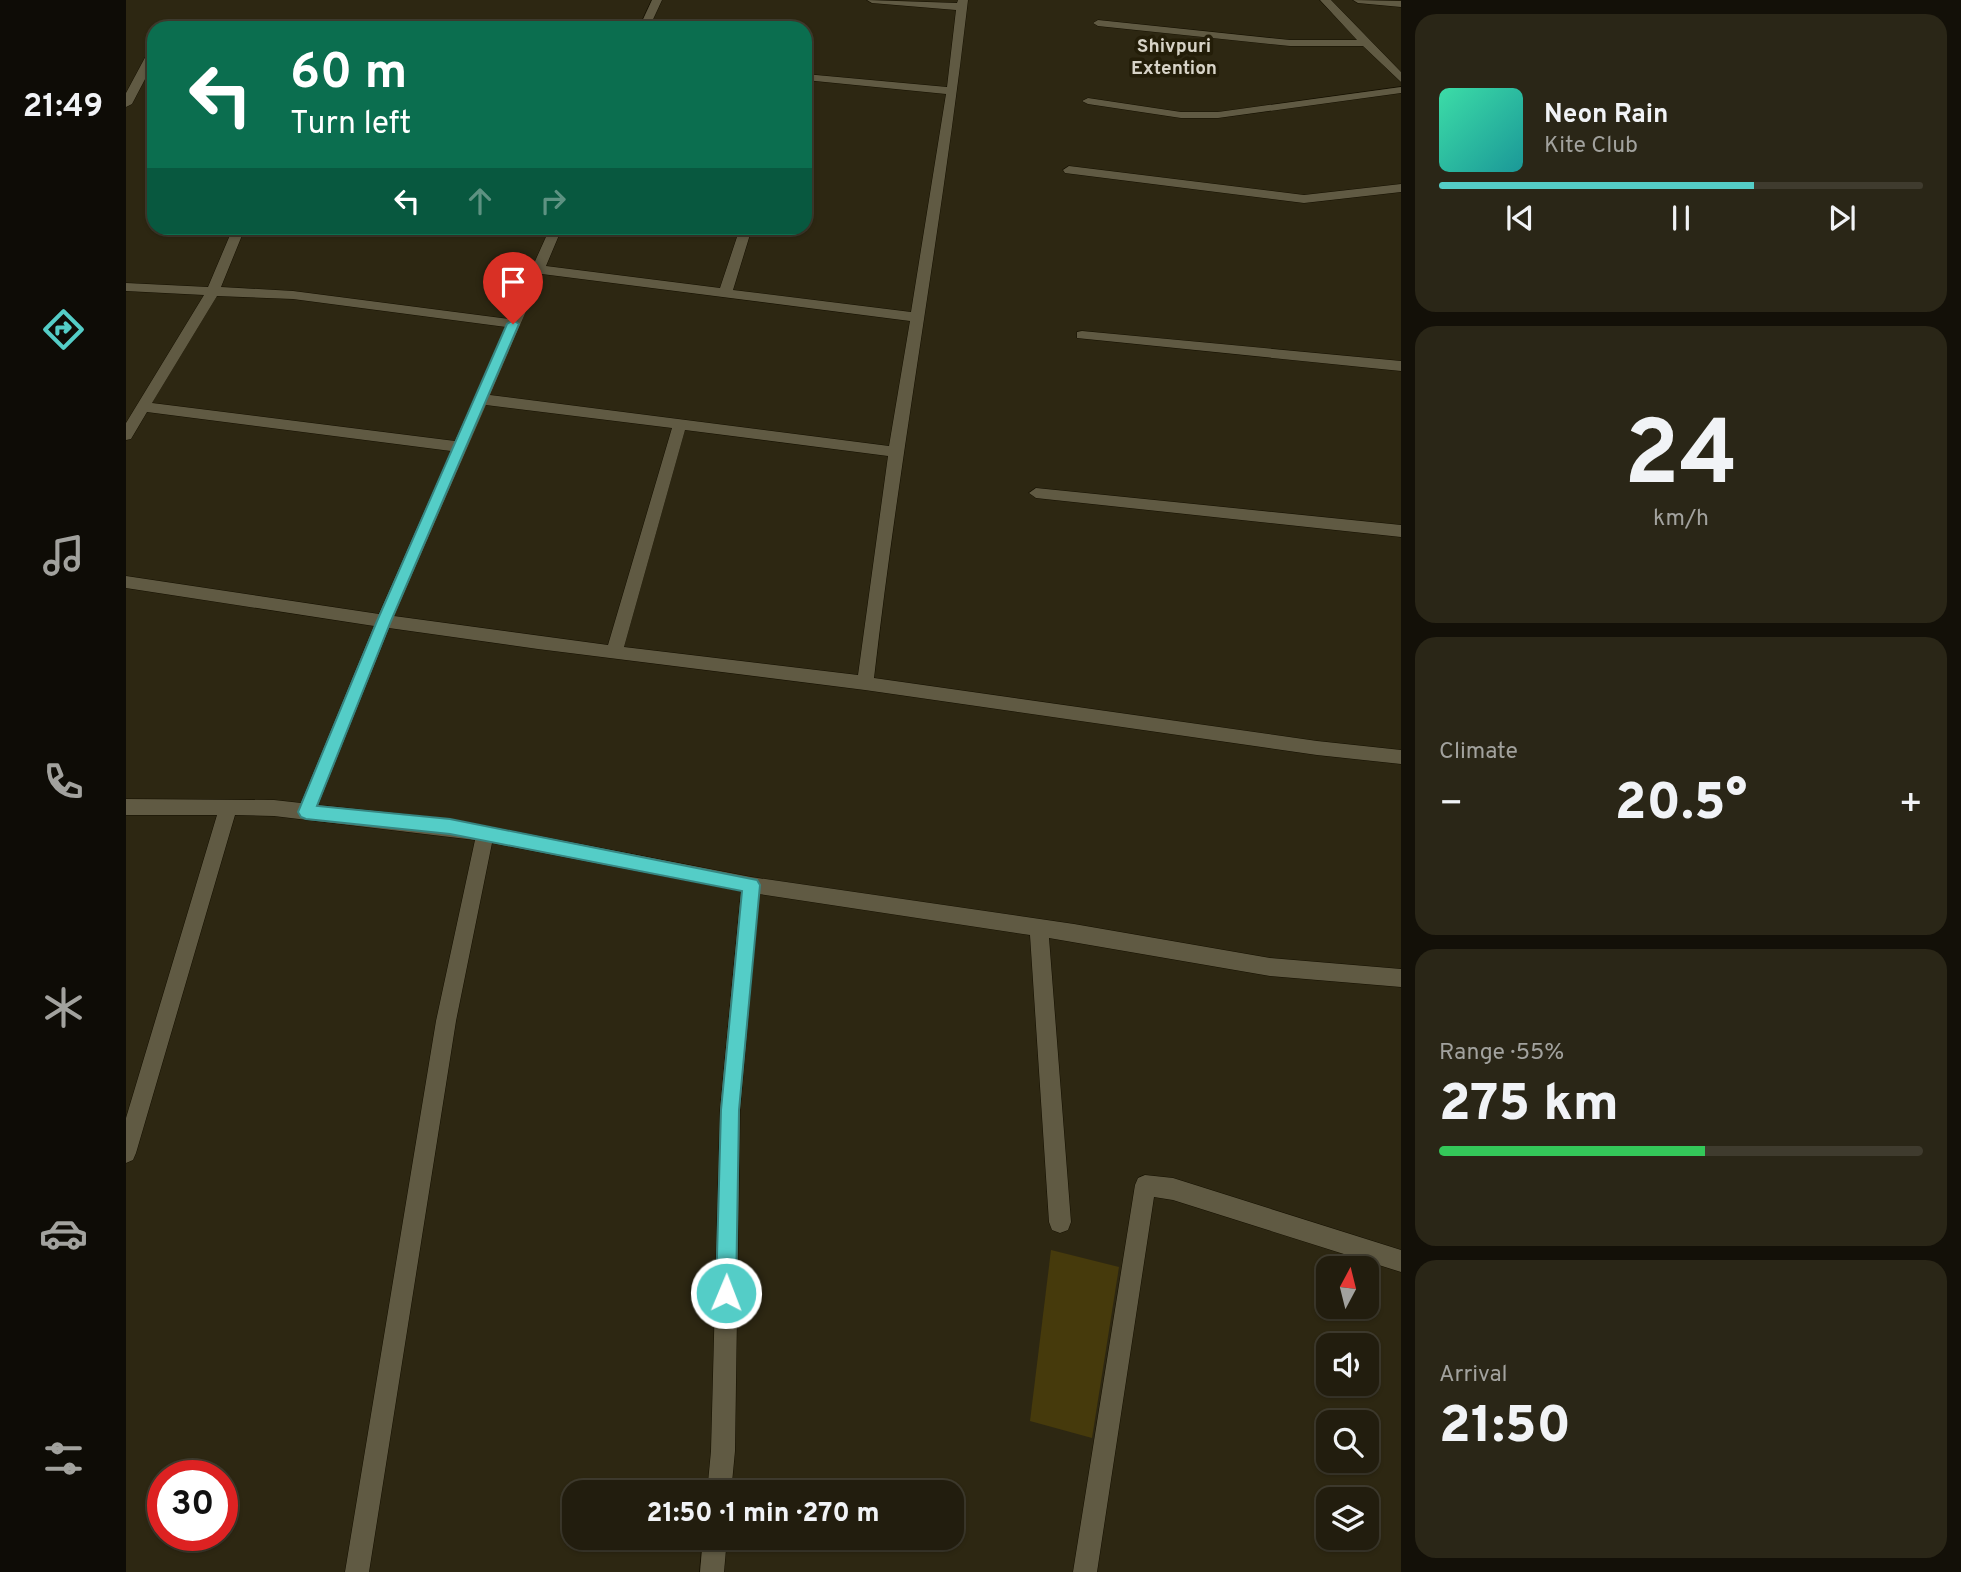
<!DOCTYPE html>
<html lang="en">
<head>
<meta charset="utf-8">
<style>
  :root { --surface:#221d0e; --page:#2a2617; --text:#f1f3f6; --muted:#a2a29e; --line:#3f3b2e; --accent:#54cdc7 }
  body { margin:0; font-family:Overpass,sans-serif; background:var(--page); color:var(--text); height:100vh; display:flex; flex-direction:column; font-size:26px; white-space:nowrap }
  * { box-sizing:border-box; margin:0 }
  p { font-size:23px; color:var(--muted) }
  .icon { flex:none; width:38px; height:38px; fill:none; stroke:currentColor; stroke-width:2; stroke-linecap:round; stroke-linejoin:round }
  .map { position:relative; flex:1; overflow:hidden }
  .side { display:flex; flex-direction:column; gap:14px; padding:14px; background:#131008; width:560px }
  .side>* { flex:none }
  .top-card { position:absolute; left:21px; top:21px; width:665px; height:214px; border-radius:21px; box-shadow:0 2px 5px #0004,0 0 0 2px var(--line); background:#0b6e4f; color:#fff; overflow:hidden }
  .needle { width:46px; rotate:7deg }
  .buttons { position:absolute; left:1190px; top:1256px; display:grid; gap:14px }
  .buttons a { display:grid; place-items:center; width:63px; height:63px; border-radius:14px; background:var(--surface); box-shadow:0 2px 5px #0004,0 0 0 2px var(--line); font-size:35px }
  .speed { position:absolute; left:21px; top:1460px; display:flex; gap:14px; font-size:35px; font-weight:700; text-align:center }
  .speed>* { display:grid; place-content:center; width:91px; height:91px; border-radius:50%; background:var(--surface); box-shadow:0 2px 5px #0004,0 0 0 2px var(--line); line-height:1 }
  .speed .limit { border:10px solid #d22; background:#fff; color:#111 }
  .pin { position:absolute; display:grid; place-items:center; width:60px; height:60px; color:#fff; margin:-72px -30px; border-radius:50% 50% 50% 0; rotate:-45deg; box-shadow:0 0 7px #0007 }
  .pin .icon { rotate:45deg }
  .me { position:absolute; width:77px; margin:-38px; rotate:1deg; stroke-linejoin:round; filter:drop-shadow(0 0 5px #0008) }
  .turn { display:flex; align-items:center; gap:24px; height:147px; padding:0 28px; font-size:32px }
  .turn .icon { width:91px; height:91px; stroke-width:2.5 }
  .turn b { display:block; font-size:49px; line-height:60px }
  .lanes { display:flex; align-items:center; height:66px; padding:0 28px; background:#0003; justify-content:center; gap:35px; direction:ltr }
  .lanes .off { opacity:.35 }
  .big { font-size:52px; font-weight:800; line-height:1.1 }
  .side .tile { flex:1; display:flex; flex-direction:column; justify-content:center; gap:10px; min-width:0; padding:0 24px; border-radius:21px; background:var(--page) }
  .side .dial { align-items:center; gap:0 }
  .dial b { font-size:91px; line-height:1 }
  .song { display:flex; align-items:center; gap:21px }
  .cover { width:84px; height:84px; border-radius:10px; background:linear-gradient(135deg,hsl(160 70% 55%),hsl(180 70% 35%)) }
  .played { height:7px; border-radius:4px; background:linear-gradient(90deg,var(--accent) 65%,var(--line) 65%) }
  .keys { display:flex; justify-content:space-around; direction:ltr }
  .heat { display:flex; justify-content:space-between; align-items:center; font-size:38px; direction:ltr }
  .charge { height:10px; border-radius:5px; background:linear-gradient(90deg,#34c759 55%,var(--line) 0) }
  .trip { position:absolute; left:436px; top:1480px; width:402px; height:70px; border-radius:21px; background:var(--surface); box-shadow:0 2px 5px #0004,0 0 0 2px var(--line); font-weight:800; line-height:70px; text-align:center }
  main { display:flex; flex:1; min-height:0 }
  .dock { display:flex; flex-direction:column; width:126px; justify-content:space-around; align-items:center; background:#0e0c06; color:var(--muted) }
  .dock .icon { width:49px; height:49px }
  .dock .current { color:var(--accent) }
  .dock b { font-size:32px; color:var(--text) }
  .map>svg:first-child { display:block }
  .building { fill:#463a0c }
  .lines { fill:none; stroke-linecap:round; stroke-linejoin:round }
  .minor-casing { stroke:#151000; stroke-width:1 }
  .minor { fill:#605a43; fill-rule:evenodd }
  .route { fill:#54cdc7; stroke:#378581; stroke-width:2 }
  .labels { text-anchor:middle; stroke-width:7; stroke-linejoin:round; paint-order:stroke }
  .far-quarter-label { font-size:19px; font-weight:bold; fill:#d7d3c7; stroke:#231d08 }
</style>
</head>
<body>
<main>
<nav class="dock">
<b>21:49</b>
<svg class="icon current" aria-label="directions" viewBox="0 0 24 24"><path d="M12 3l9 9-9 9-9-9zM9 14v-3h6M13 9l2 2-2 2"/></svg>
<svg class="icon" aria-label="music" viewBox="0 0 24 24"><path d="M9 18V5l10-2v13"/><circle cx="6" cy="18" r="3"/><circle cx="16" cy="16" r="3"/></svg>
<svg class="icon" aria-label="phone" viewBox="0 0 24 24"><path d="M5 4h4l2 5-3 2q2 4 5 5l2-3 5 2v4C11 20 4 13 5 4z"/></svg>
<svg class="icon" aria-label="climate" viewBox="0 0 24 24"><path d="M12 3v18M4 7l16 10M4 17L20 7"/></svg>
<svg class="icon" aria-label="car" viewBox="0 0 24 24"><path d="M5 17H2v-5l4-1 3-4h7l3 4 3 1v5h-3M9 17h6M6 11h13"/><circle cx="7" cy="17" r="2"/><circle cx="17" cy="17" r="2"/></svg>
<svg class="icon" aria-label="filters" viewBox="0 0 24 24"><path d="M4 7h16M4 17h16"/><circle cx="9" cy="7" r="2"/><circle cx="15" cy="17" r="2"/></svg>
</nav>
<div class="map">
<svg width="1275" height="1572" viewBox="0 0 1275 1572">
  <rect width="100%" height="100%" fill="#2d2712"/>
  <path class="building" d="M925,1250L993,1267L966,1438L904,1421Z"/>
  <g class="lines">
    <g class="minor-casing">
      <g id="minor">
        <path d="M526,0H536L523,28H513Z"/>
        <path d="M741,0L831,3L832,0H842C816,227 774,451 748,678L1191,741L1275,750V764L1191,755L739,690L412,649L263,628L192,805L324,819L625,877L948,924L1144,958L1275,969V987L1144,976L923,938L945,1222L942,1230L934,1233L926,1230L923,1222L904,935L633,894L614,1110L609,1451L605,1493H581L585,1451L594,1110L615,891L366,843L330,1021L243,1572H219L310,1021L349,840L148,816L109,815L10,1153L7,1160L0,1163V1118L91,815H0V799L148,800L175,803L248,626L0,588V576L253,614L325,451L21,412L5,439L0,440V423L78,295L0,291V283L82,287L107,228H119L95,287L167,291L383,319L424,228H436L420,266L594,288L614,228H626L607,290L785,312L820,94L679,80V74L821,87L830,10L746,3ZM416,274L784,321L763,446L364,395ZM91,296L167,299L380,327L329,441L26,403ZM360,405L546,428L482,645L268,616ZM559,430L762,456L732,675L498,647Z"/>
        <path d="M1194,0H1205L1275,72V82L1237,46H1164L972,26L967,23L972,20L1164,40H1231Z"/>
        <path d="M1227,0L1275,1V7L1232,3Z"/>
        <path d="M28,49V62L6,104L0,107V93L22,52Z"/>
        <path d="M1275,87V93L1092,118H1055L962,104L956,101L962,98L1055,112H1092Z"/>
        <path d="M943,166L1178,195L1275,184V192L1178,203L939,173L937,170Z"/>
        <path d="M956,331L1275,361V371L951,338V332Z"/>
        <path d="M910,488L1275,525V537L910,498L903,493Z"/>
        <path d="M1019,1175L1047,1178L1275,1250V1272L1047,1200L1028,1197L971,1572H947L1009,1185L1012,1178Z"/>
        <path d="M577,1538H601L598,1572H574Z"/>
      </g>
    </g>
    <use href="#minor" class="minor"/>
  </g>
  <path class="route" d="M387,320L393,324L265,621L191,806L324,819L631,880L634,885L613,1110L610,1293L607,1300L600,1303L593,1300L590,1293L595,1110L616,891L324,834L180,819L175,817L172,812L251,621L381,324Z"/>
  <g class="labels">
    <g class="far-quarter-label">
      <text x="1048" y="52">Shivpuri<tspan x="1048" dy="22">Extention</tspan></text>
    </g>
  </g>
</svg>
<div class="buttons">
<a><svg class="needle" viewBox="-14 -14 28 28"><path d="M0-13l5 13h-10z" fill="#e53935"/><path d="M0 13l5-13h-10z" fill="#a2a29e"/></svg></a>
<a><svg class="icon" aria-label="sound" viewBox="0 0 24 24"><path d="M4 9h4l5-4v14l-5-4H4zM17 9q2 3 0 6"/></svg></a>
<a><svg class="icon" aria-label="search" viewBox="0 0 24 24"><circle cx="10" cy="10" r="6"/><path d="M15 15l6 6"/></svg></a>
<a><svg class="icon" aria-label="layers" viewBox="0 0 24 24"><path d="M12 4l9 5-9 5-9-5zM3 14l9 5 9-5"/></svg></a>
</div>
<div class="speed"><div class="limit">30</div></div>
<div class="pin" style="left:387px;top:324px;background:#d93025"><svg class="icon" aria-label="arrive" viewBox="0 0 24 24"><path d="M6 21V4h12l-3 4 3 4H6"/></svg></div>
<svg class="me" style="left:600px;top:1293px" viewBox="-20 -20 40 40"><circle r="17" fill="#54cdc7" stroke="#fff" stroke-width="3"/><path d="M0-11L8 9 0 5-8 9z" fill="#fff"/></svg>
<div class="trip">21:50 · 1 min · 270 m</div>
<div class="top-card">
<div class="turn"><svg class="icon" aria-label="left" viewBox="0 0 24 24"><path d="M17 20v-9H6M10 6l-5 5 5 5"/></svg><div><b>60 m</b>Turn left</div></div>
<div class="lanes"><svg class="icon" aria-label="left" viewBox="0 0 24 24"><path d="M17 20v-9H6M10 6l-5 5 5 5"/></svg><svg class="icon off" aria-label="ahead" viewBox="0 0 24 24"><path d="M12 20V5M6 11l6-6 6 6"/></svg><svg class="icon off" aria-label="right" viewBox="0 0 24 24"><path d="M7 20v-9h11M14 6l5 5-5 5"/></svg></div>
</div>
</div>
<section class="side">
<div class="tile">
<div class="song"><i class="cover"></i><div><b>Neon Rain</b><p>Kite Club</p></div></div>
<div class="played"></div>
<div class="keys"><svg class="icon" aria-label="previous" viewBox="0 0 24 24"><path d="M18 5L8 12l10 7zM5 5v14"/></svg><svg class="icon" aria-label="pause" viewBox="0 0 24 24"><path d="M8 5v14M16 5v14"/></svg><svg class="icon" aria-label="next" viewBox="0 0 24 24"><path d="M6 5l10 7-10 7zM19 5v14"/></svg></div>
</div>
<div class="tile dial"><b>24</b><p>km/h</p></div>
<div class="tile"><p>Climate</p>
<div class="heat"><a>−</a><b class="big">20.5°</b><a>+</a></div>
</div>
<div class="tile"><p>Range · 55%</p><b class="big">275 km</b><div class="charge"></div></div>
<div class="tile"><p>Arrival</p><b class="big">21:50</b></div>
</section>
</main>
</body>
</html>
